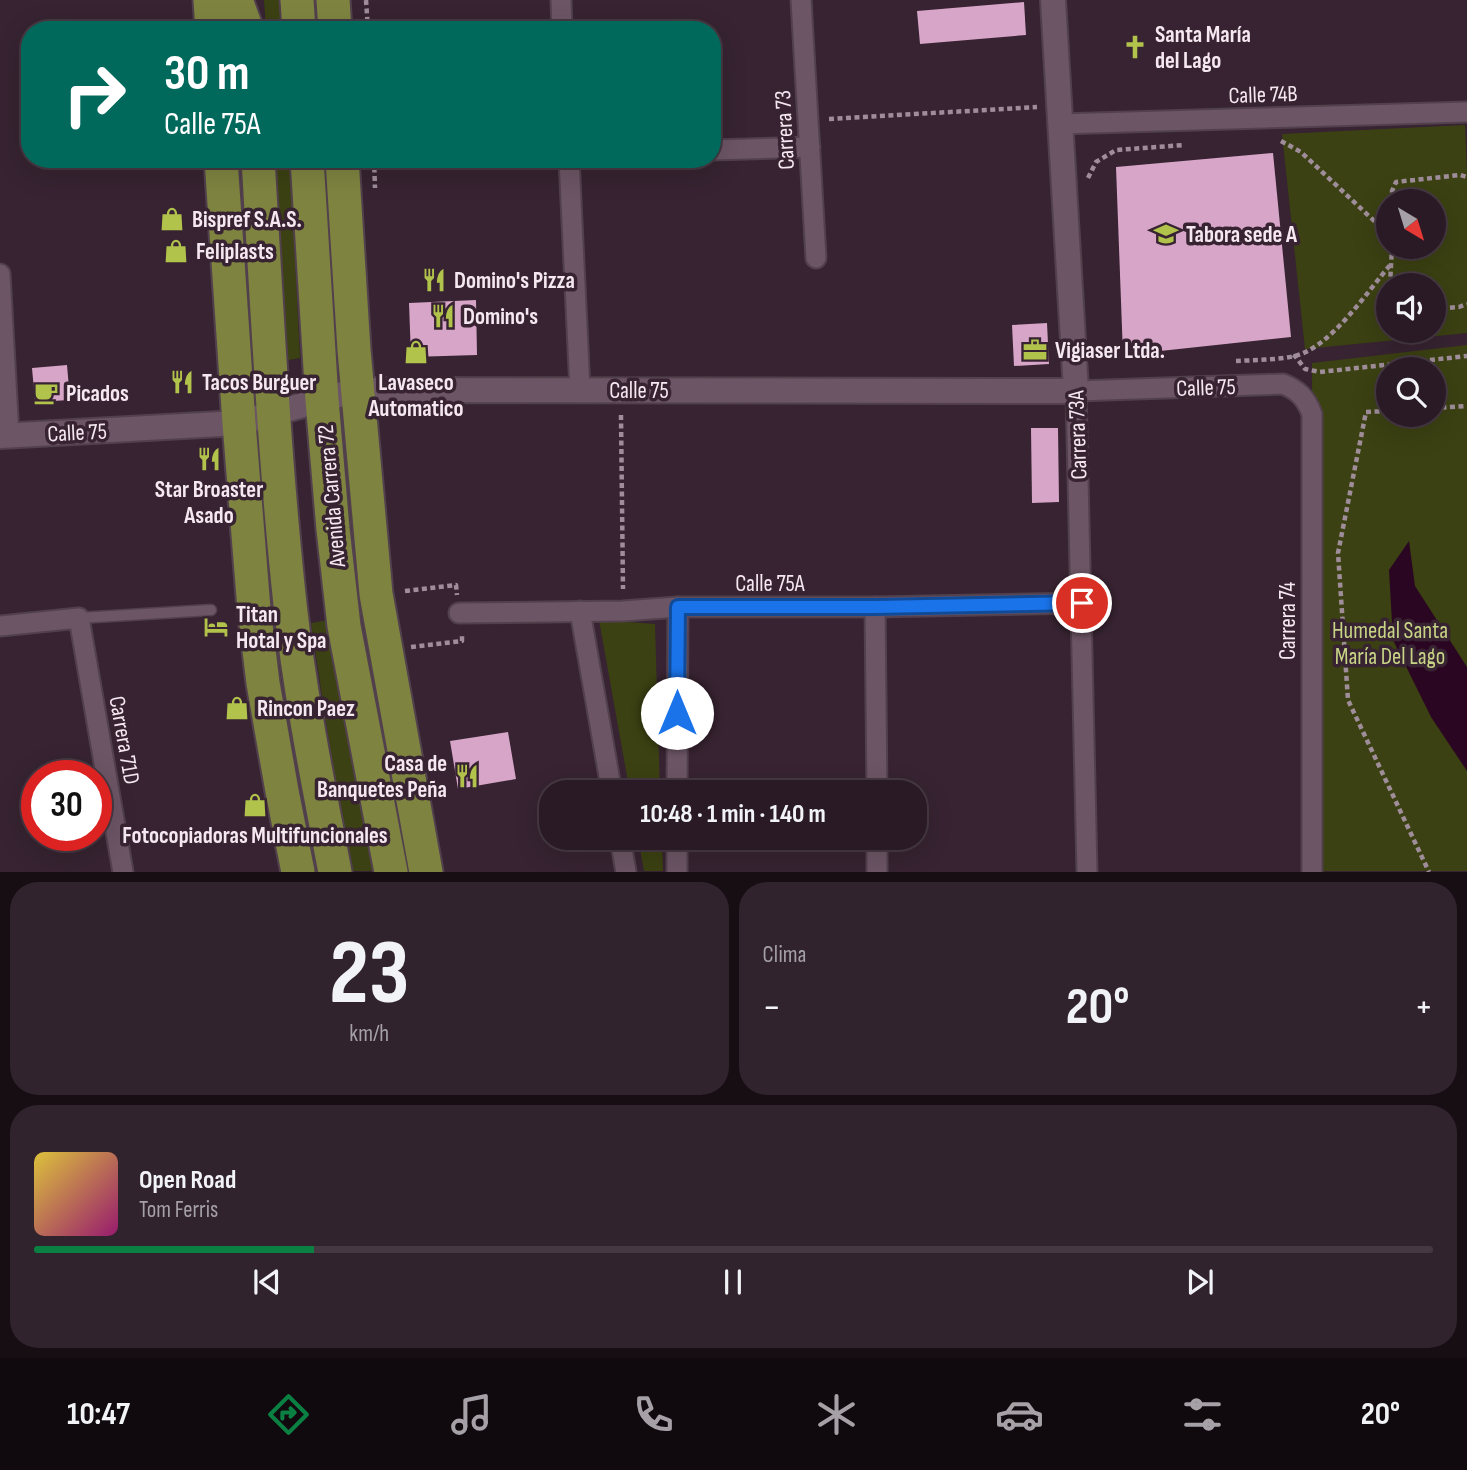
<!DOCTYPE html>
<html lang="es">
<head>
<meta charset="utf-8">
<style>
  :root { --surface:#291a25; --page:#31232d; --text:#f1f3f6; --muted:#a5a1a7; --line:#453842; --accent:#0b8043 }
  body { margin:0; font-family:"Sofia Sans Condensed",sans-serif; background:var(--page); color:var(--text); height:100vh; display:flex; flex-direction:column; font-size:26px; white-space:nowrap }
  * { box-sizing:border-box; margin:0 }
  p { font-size:23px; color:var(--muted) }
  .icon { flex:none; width:38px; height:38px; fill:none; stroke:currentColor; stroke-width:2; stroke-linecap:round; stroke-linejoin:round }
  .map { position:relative; height:872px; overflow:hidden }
  .sheet { display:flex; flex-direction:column; gap:10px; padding:10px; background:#170e14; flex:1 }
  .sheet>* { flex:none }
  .hud { position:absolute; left:21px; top:21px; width:700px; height:147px; border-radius:28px; box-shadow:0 7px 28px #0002,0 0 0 2px var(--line); background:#00695c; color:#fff; overflow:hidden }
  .needle { width:46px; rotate:142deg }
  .fabs { position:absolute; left:1376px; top:189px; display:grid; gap:14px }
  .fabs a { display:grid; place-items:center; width:70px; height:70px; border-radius:50%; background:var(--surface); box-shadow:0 7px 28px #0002,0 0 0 2px var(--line); font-size:35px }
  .speed { position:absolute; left:21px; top:760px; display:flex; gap:14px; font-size:35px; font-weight:700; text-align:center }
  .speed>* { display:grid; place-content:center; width:91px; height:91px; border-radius:50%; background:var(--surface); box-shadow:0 7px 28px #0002,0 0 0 2px var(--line); line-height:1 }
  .speed .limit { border:10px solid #d22; background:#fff; color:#111 }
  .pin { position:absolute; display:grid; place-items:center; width:60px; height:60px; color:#fff; margin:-30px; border:4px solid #fff; border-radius:50%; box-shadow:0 2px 7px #0007 }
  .me { position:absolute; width:77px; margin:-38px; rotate:0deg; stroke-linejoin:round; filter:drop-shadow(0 0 5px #0008) }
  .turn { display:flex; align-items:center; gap:24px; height:147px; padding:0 28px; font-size:32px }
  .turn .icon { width:91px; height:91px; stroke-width:2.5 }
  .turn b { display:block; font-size:49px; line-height:60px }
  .big { font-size:52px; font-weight:700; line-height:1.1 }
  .sheet .widget { flex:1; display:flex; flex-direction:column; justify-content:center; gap:10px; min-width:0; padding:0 24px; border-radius:28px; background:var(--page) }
  .sheet .dial { align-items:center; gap:0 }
  .dial b { font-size:91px; line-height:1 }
  .song { display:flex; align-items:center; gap:21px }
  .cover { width:84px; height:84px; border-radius:10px; background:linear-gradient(135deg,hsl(50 70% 55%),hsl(320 70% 35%)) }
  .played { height:7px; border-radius:4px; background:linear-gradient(90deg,var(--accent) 20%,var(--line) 20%) }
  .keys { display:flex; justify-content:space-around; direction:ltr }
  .heat { display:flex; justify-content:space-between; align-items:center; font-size:38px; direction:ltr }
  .sheet .tiles { flex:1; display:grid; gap:10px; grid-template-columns:1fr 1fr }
  .widget:last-child { grid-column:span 2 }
  .trip { position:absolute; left:539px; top:780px; width:388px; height:70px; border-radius:28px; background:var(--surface); box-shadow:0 7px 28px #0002,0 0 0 2px var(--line); font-weight:700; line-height:70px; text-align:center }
  .menu { display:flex; height:112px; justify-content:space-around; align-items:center; background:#100a0f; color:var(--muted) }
  .menu .icon { width:49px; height:49px }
  .menu .current { color:var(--accent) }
  .menu b { font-size:32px; color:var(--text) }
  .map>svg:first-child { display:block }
  .green { fill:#3b4112; fill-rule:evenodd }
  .water { fill:#2a0622 }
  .building { fill:#d6a5c7 }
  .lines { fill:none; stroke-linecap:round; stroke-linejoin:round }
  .service-casing { stroke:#52414d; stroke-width:13 }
  .minor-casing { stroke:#52414d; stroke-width:23 }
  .tertiary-casing { stroke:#52414d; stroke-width:28 }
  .trunk-casing { stroke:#52414d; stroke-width:37 }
  .path { stroke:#9f8e9a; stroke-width:4.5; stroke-dasharray:5 3.5; stroke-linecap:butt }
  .service { stroke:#6c5565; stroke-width:10 }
  .minor { stroke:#6c5565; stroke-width:19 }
  .tertiary { stroke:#6c5565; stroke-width:24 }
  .trunk { stroke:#7e8440; stroke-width:33 }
  .route-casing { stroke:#114b97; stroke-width:18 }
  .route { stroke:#1a73e8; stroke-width:12 }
  .labels { text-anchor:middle; stroke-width:7; stroke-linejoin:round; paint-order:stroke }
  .poi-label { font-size:23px; font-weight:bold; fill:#f6e8f1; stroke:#372331; text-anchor:start }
  .street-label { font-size:23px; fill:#f6e8f1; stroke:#372331 }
  .park-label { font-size:23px; fill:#c8d587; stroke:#372331 }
</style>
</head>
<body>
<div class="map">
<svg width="1467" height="872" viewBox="0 0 1467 872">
  <rect width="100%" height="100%" fill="#372331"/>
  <g class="green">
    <path d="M264,0H282L284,30H266Z"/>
    <path d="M1465,125L1467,174V333L1305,349L1282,134ZM1433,201V247H1388V201ZM1433,285V331H1388V285Z"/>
    <path d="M273,159H290L300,358L283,361Z"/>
    <path d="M1467,345V871H1313L1312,363ZM1388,369H1433V415H1388Z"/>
    <path d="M328,620L374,871H352L338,801L311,623Z"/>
    <path d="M599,620L655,624L660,793H630Z"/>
    <path d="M638,838H662L663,871H644Z"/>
  </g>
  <path class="water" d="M1409,541L1415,586L1467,667V771L1431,717L1393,640L1389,570Z"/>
  <g class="building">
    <path d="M1024,2L1026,35L920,44L917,11Z"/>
    <path d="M1273,153L1291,337L1123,355L1116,167Z"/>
    <path d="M476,300L477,355L411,357L409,303Z"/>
    <path d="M1047,323L1049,364L1014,366L1012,325Z"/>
    <path d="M67,365L70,400L35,402L32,368Z"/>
    <path d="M1031,428H1058L1059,502L1032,503Z"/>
    <path d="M508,732L516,779L458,789L450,741Z"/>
  </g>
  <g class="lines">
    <g class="service-casing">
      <path id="service" d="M79,618L211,610"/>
    </g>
    <g class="minor-casing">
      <g id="minor">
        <path d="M561,0L562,30"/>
        <path d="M801,0L816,258"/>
        <path d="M1060,124L1467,112"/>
        <path d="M712,150L810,147"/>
        <path d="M569,159L580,390"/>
        <path d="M0,274L9,436"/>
        <path d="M875,607L877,793"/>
        <path d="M580,611L612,793"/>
        <path d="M459,613L623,611L678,607H875L1082,603"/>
        <path d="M0,626L79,618L123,872"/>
        <path d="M677,793L678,607"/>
        <path d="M620,838L626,872"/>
        <path d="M877,838V872"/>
        <path d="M677,872V838"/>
        <path d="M1087,872L1076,391L1283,384C1298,390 1306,398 1312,414V872"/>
      </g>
    </g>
    <g class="tertiary-casing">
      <path id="tertiary" d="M0,436L239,423L357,390L1076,391L1053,0"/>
    </g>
    <g class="trunk-casing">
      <g id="trunk">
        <path d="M210,0L212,30"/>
        <path d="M236,0L247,30"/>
        <path d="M297,0L299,30"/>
        <path d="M333,0L335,30"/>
        <path d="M221,159L239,423L254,609L263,683L282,791L298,872"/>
        <path d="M258,159C267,308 274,457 290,604C300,694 318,783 335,872"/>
        <path d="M307,159L322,400L333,529L344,626L391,872"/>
        <path d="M342,159L354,350L376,594L426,872"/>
      </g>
    </g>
    <g class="path">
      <path d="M366,0L368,30"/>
      <path d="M829,119L1037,107"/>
      <path d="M1281,141L1301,152L1388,234"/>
      <path d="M374,159L375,188"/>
      <path d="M1088,178L1096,162L1116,150L1185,145"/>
      <path d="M1392,201V191L1396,182L1460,175L1467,177"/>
      <path d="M1390,285L1392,247"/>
      <path d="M1433,309L1459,307L1467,304"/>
      <path d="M1294,358L1295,356L1305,369L1320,372L1467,356"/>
      <path d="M1236,361C1254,360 1277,360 1295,356C1331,347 1367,292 1391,264"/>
      <path d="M1433,408L1467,406"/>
      <path d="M1388,411L1366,412L1338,553L1348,700L1429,872"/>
      <path d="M621,415L623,589"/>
      <path d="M405,591L456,585L457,595"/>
      <path d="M411,647L462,641V635"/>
    </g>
    <use href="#service" class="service"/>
    <use href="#minor" class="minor"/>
    <use href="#tertiary" class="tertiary"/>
    <use href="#trunk" class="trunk"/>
  </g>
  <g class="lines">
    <g class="route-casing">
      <path id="route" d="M677,713L678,607H875L1082,603"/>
    </g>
    <use href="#route" class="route"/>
  </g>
  <defs>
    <g id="church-bare" transform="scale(1.89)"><path d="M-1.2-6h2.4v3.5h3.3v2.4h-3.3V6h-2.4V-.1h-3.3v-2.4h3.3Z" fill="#b2c34c" stroke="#372331" stroke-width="2.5" paint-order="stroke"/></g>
    <g id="shop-bare" transform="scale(1.89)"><path d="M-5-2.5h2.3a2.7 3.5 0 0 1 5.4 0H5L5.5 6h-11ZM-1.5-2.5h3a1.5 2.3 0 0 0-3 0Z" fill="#b2c34c" stroke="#372331" stroke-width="2.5" paint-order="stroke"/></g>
    <g id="school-bare" transform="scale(1.89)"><path d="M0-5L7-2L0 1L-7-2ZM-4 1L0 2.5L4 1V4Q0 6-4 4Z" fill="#b2c34c" stroke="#372331" stroke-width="2.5" paint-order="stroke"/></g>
    <g id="restaurant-bare" transform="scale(1.89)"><path d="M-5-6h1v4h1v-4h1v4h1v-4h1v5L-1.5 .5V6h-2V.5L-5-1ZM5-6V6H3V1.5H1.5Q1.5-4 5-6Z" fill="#b2c34c" stroke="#372331" stroke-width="2.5" paint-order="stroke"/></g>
    <g id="office-bare" transform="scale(1.89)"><path d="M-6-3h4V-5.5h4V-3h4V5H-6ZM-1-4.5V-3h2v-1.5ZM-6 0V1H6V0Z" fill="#b2c34c" stroke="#372331" stroke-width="2.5" paint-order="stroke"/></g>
    <g id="cafe-bare" transform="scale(1.89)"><path d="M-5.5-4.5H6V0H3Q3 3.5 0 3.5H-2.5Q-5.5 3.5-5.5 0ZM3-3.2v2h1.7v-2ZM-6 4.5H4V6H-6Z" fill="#b2c34c" stroke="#372331" stroke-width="2.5" paint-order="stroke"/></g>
    <g id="hotel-bare" transform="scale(1.89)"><path d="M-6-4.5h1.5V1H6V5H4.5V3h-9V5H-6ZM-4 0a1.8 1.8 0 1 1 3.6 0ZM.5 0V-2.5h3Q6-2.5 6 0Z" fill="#b2c34c" stroke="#372331" stroke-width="2.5" paint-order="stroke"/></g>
  </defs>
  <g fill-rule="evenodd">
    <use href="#church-bare" x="1135" y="47"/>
    <use href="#shop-bare" x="172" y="219"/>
    <use href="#school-bare" x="1166" y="234"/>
    <use href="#shop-bare" x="176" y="251"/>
    <use href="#restaurant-bare" x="434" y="280"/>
    <use href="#restaurant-bare" x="443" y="316"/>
    <use href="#office-bare" x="1035" y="350"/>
    <use href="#shop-bare" x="416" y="352"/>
    <use href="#restaurant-bare" x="182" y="382"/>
    <use href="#cafe-bare" x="46" y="393"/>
    <use href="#restaurant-bare" x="209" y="459"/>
    <use href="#hotel-bare" x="216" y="627"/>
    <use href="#shop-bare" x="237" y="708"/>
    <use href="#restaurant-bare" x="467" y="776"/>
    <use href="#shop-bare" x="255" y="805"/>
  </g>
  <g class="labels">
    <g class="poi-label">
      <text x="1155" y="42">Santa María<tspan x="1155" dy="26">del Lago</tspan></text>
      <text x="192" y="227">Bispref S.A.S.</text>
      <text x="1186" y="242">Tabora sede A</text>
      <text x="196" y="259">Feliplasts</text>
      <text x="454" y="288">Domino's Pizza</text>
      <text x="463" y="324">Domino's</text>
      <text x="1055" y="358">Vigiaser Ltda.</text>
      <text x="202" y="390">Tacos Burguer</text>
      <text x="416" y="390" text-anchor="middle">Lavaseco<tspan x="416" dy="26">Automatico</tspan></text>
      <text x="66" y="401">Picados</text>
      <text x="209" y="497" text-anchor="middle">Star Broaster<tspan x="209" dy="26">Asado</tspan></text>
      <text x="236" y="622">Titan<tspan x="236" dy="26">Hotal y Spa</tspan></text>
      <text x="257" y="716">Rincon Paez</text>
      <text x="447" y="771" text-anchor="end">Casa de<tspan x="447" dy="26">Banquetes Peña</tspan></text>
      <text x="255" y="843" text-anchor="middle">Fotocopiadoras Multifuncionales</text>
    </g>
    <g class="street-label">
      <text transform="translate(1263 94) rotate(-2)" y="8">Calle 74B</text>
      <text transform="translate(784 130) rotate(-93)" y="8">Carrera 73</text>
      <text transform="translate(1206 387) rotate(-2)" y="8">Calle 75</text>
      <text x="639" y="398">Calle 75</text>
      <text transform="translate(77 432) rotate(-3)" y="8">Calle 75</text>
      <text transform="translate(1077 435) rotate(-92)" y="8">Carrera 73A</text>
      <text transform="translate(331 496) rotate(-95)" y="8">Avenida Carrera 72</text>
      <text x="770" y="591">Calle 75A</text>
      <text transform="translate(1287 621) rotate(-90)" y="8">Carrera 74</text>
      <text transform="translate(125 740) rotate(80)" y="8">Carrera 71D</text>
    </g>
    <g class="park-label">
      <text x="1390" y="638">Humedal Santa<tspan x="1390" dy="26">María Del Lago</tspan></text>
    </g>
  </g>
</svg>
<div class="fabs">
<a><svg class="needle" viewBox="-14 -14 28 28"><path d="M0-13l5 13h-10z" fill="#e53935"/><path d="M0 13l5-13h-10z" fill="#a5a1a7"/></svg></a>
<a><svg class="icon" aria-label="sound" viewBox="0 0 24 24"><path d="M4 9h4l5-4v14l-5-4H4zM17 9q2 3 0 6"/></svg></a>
<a><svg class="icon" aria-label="search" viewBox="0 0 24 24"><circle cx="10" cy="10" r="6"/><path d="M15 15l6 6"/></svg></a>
</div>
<div class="speed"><div class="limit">30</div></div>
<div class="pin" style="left:1082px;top:603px;background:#d93025"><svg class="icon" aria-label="arrive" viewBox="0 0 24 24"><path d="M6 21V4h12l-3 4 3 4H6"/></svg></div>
<svg class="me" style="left:677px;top:713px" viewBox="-20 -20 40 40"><circle r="19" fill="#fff"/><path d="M0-13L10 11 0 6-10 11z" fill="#1a73e8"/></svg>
<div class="trip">10:48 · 1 min · 140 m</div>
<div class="hud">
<div class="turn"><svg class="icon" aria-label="right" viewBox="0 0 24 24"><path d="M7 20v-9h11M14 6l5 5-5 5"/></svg><div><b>30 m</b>Calle 75A</div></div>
</div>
</div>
<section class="sheet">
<div class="tiles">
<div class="widget dial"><b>23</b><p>km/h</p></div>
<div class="widget"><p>Clima</p>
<div class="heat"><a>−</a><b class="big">20°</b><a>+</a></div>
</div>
<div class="widget">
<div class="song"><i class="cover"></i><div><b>Open Road</b><p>Tom Ferris</p></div></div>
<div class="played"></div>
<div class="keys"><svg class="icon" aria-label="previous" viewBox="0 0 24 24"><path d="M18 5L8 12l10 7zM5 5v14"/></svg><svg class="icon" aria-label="pause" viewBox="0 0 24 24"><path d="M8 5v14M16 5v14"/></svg><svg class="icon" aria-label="next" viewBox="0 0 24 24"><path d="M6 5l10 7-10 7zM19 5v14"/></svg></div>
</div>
</div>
</section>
<nav class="menu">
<b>10:47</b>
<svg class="icon current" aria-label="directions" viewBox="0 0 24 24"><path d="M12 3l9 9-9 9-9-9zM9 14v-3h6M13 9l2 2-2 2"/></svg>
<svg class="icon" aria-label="music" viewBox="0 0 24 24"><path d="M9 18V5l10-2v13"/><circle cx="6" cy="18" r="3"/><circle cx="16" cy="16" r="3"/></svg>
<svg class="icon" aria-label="phone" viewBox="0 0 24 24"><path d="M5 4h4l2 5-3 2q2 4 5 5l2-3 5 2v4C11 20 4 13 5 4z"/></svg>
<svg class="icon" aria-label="climate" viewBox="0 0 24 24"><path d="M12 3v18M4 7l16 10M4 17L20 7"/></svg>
<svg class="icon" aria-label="car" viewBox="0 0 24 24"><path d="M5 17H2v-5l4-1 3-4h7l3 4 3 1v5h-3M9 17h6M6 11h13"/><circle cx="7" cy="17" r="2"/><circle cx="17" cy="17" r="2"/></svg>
<svg class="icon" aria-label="filters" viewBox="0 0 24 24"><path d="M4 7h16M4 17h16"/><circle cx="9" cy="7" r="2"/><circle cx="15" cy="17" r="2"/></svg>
<b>20°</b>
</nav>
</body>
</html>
